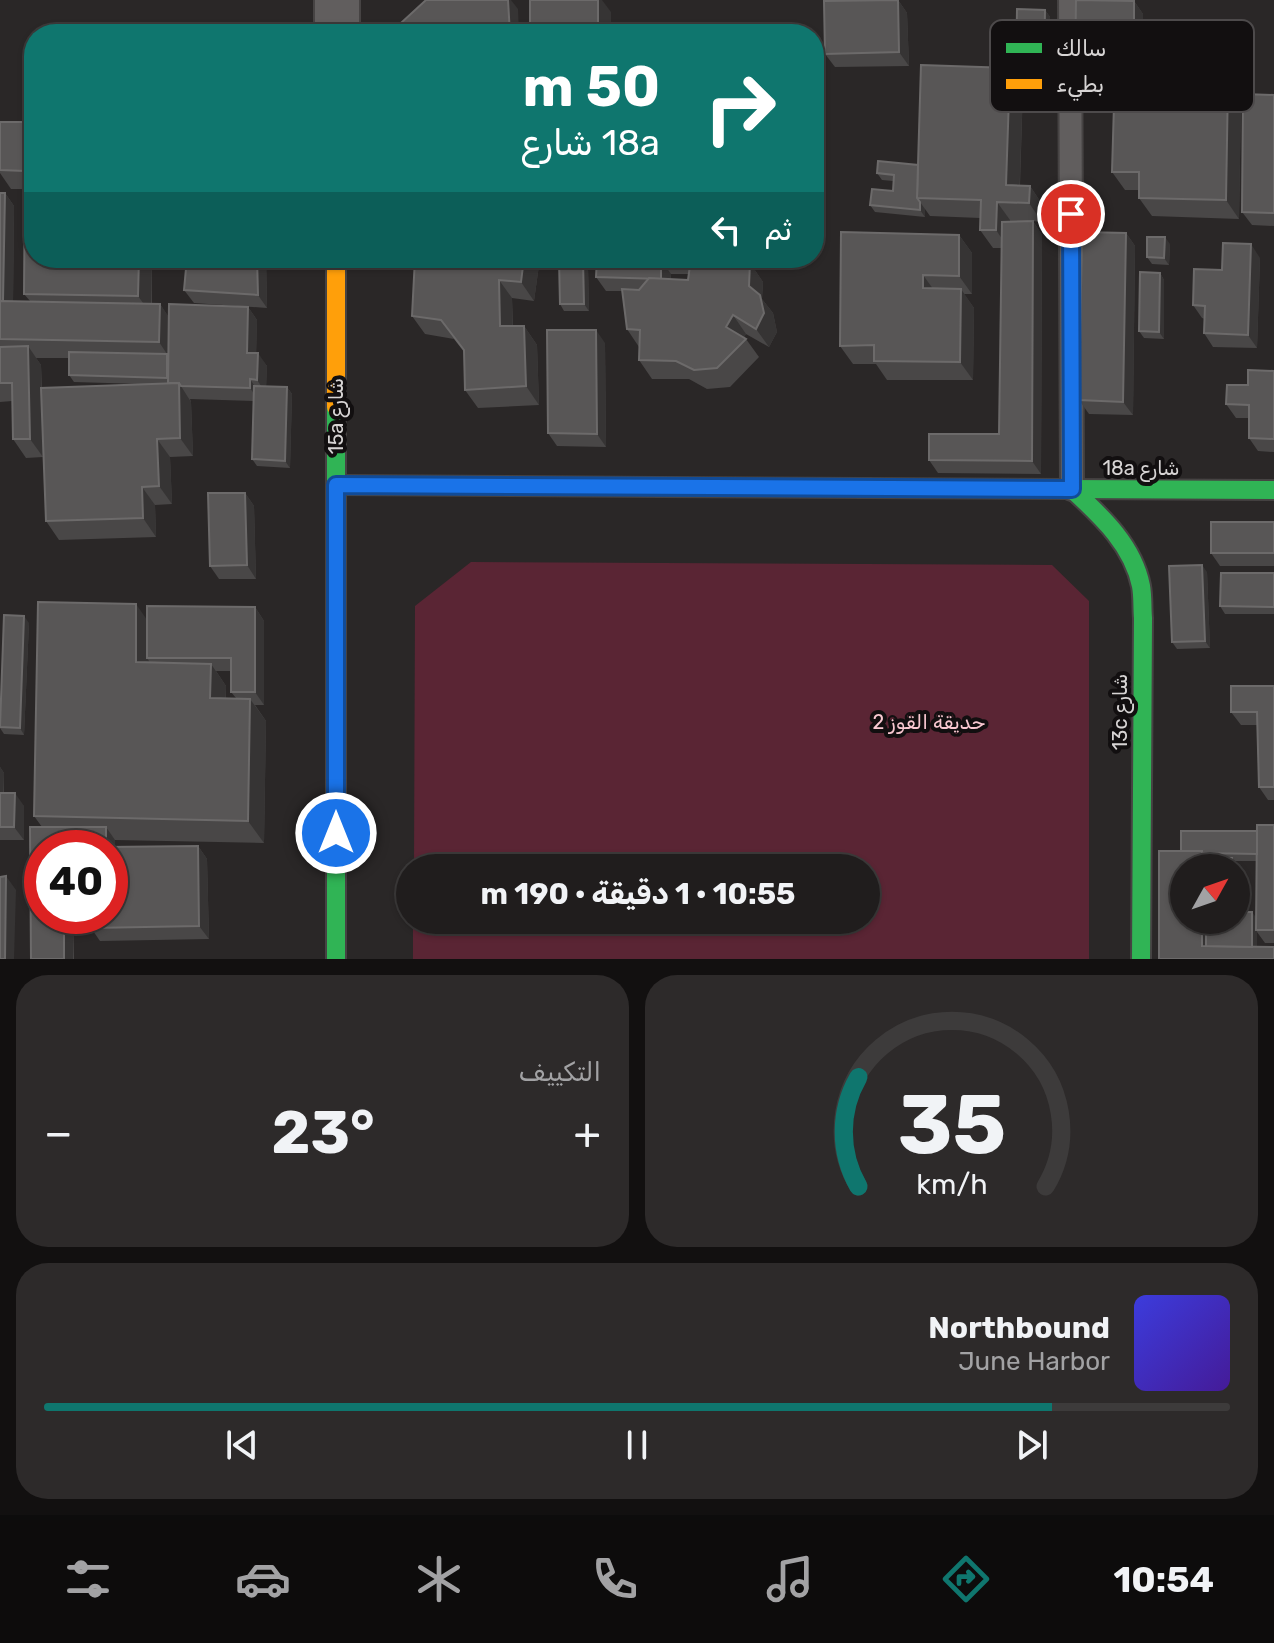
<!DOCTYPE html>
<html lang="ar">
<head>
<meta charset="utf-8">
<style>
  :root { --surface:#201d1d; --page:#2d2a2a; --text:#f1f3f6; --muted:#a2a2a4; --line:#3d3b3b; --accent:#0f766e }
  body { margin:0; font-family:Rubik,"Noto Sans Arabic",sans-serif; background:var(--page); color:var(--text); direction:rtl; height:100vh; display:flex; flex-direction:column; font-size:30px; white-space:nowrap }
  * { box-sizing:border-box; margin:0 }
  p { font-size:26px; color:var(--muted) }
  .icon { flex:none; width:44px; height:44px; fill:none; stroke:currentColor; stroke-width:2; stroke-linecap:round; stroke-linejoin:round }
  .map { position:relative; height:959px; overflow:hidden; direction:ltr }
  .details { display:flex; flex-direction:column; gap:16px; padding:16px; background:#121010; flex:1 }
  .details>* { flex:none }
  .top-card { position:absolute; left:24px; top:24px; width:800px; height:244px; border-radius:32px; box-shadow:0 2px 6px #0004,0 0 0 2px var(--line); direction:rtl; background:#0f766e; color:#fff; overflow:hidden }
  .needle { width:52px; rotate:50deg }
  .buttons { position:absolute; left:1170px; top:854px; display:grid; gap:16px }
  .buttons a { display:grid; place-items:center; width:80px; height:80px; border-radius:50%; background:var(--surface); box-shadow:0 2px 6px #0004,0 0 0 2px var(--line); font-size:40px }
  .speed { position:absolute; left:24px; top:830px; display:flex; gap:16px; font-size:40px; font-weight:700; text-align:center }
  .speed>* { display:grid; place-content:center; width:104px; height:104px; border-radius:50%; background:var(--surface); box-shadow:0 2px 6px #0004,0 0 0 2px var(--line); line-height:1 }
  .speed .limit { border:12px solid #d22; background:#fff; color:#111 }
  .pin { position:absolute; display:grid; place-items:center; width:68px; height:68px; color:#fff; margin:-34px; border:4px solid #fff; border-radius:50%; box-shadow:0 2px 8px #0007 }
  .me { position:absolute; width:88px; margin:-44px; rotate:0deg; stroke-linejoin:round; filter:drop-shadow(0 0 6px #0008) }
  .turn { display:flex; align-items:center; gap:28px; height:168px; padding:0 32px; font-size:36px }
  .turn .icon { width:104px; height:104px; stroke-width:2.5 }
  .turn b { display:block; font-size:56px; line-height:68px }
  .then { display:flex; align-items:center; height:76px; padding:0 32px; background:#0003; gap:16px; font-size:30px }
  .big { font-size:60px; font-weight:700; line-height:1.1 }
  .details .tile { flex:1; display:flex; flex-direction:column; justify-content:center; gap:12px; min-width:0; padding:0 28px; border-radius:32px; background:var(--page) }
  .details .dial { align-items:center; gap:0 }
  .dial svg { height:208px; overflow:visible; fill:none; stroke:var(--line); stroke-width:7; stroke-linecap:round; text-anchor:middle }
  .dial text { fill:var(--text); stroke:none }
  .song { display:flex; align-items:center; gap:24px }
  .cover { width:96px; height:96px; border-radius:12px; background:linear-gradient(135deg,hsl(240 70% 55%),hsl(260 70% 35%)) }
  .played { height:8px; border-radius:4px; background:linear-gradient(90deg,var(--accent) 85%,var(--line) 85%) }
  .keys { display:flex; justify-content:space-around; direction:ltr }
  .heat { display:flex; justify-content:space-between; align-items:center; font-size:44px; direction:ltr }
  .details .tiles { flex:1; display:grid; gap:16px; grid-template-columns:1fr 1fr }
  .tile:last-child { grid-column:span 2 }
  .trip { position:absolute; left:396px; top:854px; width:484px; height:80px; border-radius:40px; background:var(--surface); box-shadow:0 2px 6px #0004,0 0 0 2px var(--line); font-weight:700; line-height:80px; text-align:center; direction:rtl }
  .tabs { display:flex; height:128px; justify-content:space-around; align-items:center; background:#0d0c0c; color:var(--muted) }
  .tabs .icon { width:56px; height:56px }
  .tabs .selected { color:var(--accent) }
  .tabs b { font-size:36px; color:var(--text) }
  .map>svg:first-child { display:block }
  .green { fill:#5a2534 }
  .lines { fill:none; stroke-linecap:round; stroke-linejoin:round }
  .lane-casing { stroke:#464343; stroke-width:26 }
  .street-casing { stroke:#464343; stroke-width:48 }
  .fast-casing { stroke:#464343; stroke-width:22 }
  .slow-casing { stroke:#464343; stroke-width:22 }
  .lane { stroke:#615e5e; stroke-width:22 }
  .street { stroke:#615e5e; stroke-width:44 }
  .fast { stroke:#30b455; stroke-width:18 }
  .slow { stroke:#ff9f0a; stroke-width:18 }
  .wall { fill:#494747; fill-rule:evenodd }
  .shaded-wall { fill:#363434 }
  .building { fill:#585656; stroke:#6c6a6a; stroke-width:2 }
  .route-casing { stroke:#114b97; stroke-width:20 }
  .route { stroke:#1a73e8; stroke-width:14 }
  .labels { text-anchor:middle; stroke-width:8; stroke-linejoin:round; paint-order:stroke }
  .street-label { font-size:20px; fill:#d7d4d4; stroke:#120f10 }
  .park-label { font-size:20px; fill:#f9c8d1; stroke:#120f10 }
  .key { fill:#120f10; stroke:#4d4a4b; stroke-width:2 }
  .key-label { font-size:22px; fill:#d7d4d4 }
</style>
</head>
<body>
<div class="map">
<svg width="1274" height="959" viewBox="0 0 1274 959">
  <rect width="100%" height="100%" fill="#2a2727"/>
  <path class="green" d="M471,562L1052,565L1089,601V959H413V920H866V868H414L415,606Z"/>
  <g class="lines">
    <g class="lane-casing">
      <path id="lane" d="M1070,0L1072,489"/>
    </g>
    <g class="street-casing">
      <path id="street" d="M337,34V0"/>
    </g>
    <g class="fast-casing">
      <g id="fast">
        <path d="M336,407V959"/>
        <path d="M660,487L1274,490"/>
        <path d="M1072,489C1101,516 1133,545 1141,586C1143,597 1142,607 1143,618L1141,959"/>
      </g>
    </g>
    <g class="slow-casing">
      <g id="slow">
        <path d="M336,258V407"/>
        <path d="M336,485L660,487"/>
      </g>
    </g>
    <use href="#lane" class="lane"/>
    <use href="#street" class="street"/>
    <use href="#fast" class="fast"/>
    <use href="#slow" class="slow"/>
  </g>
  <g class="wall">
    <path d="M898,0L907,13L909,66L835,67L825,54Z"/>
    <path d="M1134,1L1143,14V48H1131V72H1163L1169,81L1228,82L1241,101L1239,219L1152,216L1139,198V190H1125L1112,172L1114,84H1084L1075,71Z"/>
    <path d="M1045,10L1050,17L1049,81L1021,80L1016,73Z"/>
    <path d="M1010,68L1023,86L1020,185L1030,186L1042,204V222L1033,221L1042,235L1041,474L938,473L929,460L999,434L1002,248H993L980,230V218L930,216L925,209V217L875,212L870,205L893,191V181L882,180L877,173L918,165Z"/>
    <path d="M1274,95V226L1252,225L1242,212Z"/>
    <path d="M0,122H33L34,124V258H152V304H160L169,318L248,307L257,320L256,353L267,366L266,386L287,387L292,394L290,468L257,466L252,459L254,401L190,399L191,402L193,456L170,457L172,504L155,505L156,537L59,540L46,521L42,394L43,457L26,458L13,439L12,401L0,402V193H5L14,206L13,301H30L24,294L25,189H11L0,173ZM36,358H69V375L74,382L140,384L42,388L41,365Z"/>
    <path d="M1126,233L1135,246L1133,415L1089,414L1079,400Z"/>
    <path d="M959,235L972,253V294H964L974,308L973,380H887L876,364H853L840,346Z"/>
    <path d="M1170,244L1169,265L1152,264L1147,257Z"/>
    <path d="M187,258H266L267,308L194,303L184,290Z"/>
    <path d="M540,258L534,301L512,298L513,326H524L537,345L539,405L478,408L465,390L464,352L454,339L425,334L412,316Z"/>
    <path d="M558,258H695L750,263L763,282L762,299L773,313L777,332L769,347L746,334L744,337L746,339L759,357L730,387L707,389L689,379H652L639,360V347L627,329L622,291H606L596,277L597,261L583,260L588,267L589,311H564L560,304L559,260ZM671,274H688V280L671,279Z"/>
    <path d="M1260,258L1257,348L1213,347L1204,333L1205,319L1202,318L1193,305Z"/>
    <path d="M1160,273L1164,280V339L1144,338L1139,331Z"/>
    <path d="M605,343L606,447L557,446L548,433Z"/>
    <path d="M1274,371V452L1258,451L1249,438V418H1236L1226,404L1248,385Z"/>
    <path d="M245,493L254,506L256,579H219L210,566Z"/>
    <path d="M1274,522V566H1220L1211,553Z"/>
    <path d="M1207,572L1210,648L1177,649L1172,642Z"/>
    <path d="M1274,573V614H1225L1220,606Z"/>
    <path d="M255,607L264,621V705H255L266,721L264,843L115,840V847L198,846L207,859L209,939L100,941L91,928L110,848H42L73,916L74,959H31L42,827L34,816L147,619ZM216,671H231V692L236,698H226V686Z"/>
    <path d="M29,623L24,735L4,734L0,728V709Z"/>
    <path d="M1274,686V800H1268L1259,787L1257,725H1241L1231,712Z"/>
    <path d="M0,767L4,773V793L24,806V840H0Z"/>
    <path d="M1274,825V943H1265L1257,932V947L1159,959L1181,851L1257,831ZM1235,861H1257L1256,917L1238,912L1237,865Z"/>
  </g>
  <g class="shaded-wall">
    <path d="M508,0H511L518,9L519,34H510Z"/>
    <path d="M598,0H602L611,12V34H598Z"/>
    <path d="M898,0L907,13L909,66L899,52Z"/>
    <path d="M1134,1L1143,14V48L1134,34Z"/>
    <path d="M1045,10L1050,17L1049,81L1044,74Z"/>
    <path d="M1122,34L1131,48V84L1122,71Z"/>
    <path d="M1010,68L1023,86L1019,203L1006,185Z"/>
    <path d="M1228,82L1241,101L1239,219L1226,200Z"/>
    <path d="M33,122L34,124V158L33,156Z"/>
    <path d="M1030,186L1042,204V222L1029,203Z"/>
    <path d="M5,193L14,206L13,315L3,301Z"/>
    <path d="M920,202L925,209V217L920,210Z"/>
    <path d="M997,202L1010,220L1009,249L996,230Z"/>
    <path d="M1033,221L1042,235L1041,474L1032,461Z"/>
    <path d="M1126,233L1135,246L1133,415L1123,402Z"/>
    <path d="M959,235L972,253V294L959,276Z"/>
    <path d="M1165,237L1170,244L1169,265L1164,258Z"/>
    <path d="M1251,244L1260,258L1257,348L1248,335Z"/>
    <path d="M139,258H152L151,314L138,296Z"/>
    <path d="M257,258H266L267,308L258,295Z"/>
    <path d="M524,258H540L534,301L521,282Z"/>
    <path d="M583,260L588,267L589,311L584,304Z"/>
    <path d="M661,260L671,274L670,293L661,280Z"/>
    <path d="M750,263L763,282L762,299L773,313L777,332L769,347L756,329L749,286Z"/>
    <path d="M1160,273L1164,280V339L1159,332Z"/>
    <path d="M923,275L936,293L923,288Z"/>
    <path d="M499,280L512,298L513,344L500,326Z"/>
    <path d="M961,289L974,308L973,380L960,362Z"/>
    <path d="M160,304L173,323L167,378V354L159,342Z"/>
    <path d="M248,307L257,320L256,366L247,353Z"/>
    <path d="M733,315L746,334L739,346L726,327Z"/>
    <path d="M524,326L537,345L539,405L526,386Z"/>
    <path d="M596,330L605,343L606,447L597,434Z"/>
    <path d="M28,346L41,365L43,457L30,439Z"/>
    <path d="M258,353L267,366L266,393L257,380Z"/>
    <path d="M250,379L259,393V401L250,388Z"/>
    <path d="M179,383L191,402L193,456L180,438Z"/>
    <path d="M287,387L292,394L290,468L285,461Z"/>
    <path d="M157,439L170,457L172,504L159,486Z"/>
    <path d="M142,487L155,505L156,537L143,518Z"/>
    <path d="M245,493L254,506L256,579L247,565Z"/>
    <path d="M1202,565L1207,572L1210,648L1205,641Z"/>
    <path d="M136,604L152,627L147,658L151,664L136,662Z"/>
    <path d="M255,607L264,621V705L255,692Z"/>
    <path d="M24,616L29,623L24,735L20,728Z"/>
    <path d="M211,664L226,686L225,720L210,698Z"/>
    <path d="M250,699L266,721L264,843L248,821Z"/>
    <path d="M0,767L4,773L3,806L0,802Z"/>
    <path d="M15,793L24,806V840L14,827Z"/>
    <path d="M106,827L115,840L116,860L106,847Z"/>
    <path d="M198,846L207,859L209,939L199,926Z"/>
    <path d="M1202,851L1212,865V868H1202Z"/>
    <path d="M1232,858L1237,865L1238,919L1236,916V868H1233Z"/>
    <path d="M6,876L16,890L14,959H5Z"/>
    <path d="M1252,912L1257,919V959L1252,953Z"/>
    <rect x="64" y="916" width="9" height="43"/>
    <path d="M1202,920H1211V953L1202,946Z"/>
  </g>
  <g class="building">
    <path d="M426,0H508L510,34H389Z"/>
    <rect x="530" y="0" width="68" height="34"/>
    <path d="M898,0L899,52L825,54L824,1Z"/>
    <path d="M1076,0L1134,1V34H1122V71H1075Z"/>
    <path d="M1017,9L1045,10L1044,74L1016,73Z"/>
    <path d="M921,65L1010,68L1006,185L1030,186L1029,203L997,202L996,230H980L981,200L917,198Z"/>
    <path d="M1115,71L1163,72V81L1228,82L1226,200L1139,198V172H1112Z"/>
    <path d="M1243,94L1274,95V213L1242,212Z"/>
    <path d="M0,122H33L34,258H139L138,296L24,294L25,171L0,170Z"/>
    <path d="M878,161L918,165L917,198L920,202V210L870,205L872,189L893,191L894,175L877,173Z"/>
    <path d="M0,193H5L3,301H0Z"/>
    <path d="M1033,221L1032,461L929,460V434H999L1002,222Z"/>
    <path d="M841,232L959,235V276L923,275V288L961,289L960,362L874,361V345L840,346Z"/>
    <path d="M1082,232L1126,233L1123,402L1079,400Z"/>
    <path d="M1147,237H1165L1164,258L1147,257Z"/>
    <path d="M1223,243L1251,244L1248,335L1204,333L1205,306L1193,305L1194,269L1222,270Z"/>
    <path d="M187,258H257L258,295L184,290Z"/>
    <path d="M415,258H524L521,282L499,280L500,326H524L526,386L465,390L464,350L441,320L412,316Z"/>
    <path d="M597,258H688V261L661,260V279L596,277Z"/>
    <path d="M691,258L750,263L749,286L760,295L764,313L756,329L733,315L726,327L746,339L717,368L694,370L676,361L639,360L640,330L627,329L622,289L639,290L649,278L688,280Z"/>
    <path d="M559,260H583L584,304H560Z"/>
    <path d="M1140,272L1160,273L1159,332L1139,331Z"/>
    <path d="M0,301L160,304L159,342L0,339Z"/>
    <path d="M169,304L248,307L247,353H258L257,380L250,379V388L181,386L179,383H168Z"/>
    <path d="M547,330H596L597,434L548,433Z"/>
    <path d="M28,346L30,439H13L12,383H0V347Z"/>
    <path d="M69,352L167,354V378L69,375Z"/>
    <path d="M1248,370L1274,371V439L1249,438V405L1226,404L1227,385H1248Z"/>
    <path d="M179,383L180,438L157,439L159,486L142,487L143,518L46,521L41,388Z"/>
    <path d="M254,386L287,387L285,461L252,459Z"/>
    <path d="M208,493H245L247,565L210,566Z"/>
    <rect x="1211" y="522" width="63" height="31"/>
    <path d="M1202,565L1205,641L1172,642L1169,566Z"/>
    <path d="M1221,573H1274V607L1220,606Z"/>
    <path d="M38,602L136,604V662L211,664L210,698L250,699L248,821L34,816Z"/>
    <path d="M147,606L255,607V692H231V658H147Z"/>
    <path d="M4,615L24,616L20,728L0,727Z"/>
    <path d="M1231,686H1274V787H1259L1257,712H1231Z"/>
    <path d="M0,793H15L14,827H0Z"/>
    <path d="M1257,825H1274V930H1256Z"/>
    <path d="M30,827H106V847L198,846L199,926L91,928L90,916H110V848H90V846L42,848V916H64V959H31Z"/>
    <path d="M1181,831H1257V854L1202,853V851H1181Z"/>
    <path d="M1159,851H1202V868H1184V920H1202V946L1274,947V959H1159Z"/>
    <path d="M1207,858H1232L1233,868H1207Z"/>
    <path d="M6,876L5,959H0V877Z"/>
    <path d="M1236,912H1252V947L1206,946V920H1236Z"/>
  </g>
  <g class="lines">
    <g class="route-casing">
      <path id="route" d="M336,833V485L1072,489L1071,214"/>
    </g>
    <use href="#route" class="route"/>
  </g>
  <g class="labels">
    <g class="street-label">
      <text transform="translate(336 416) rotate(-90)" y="7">15a شارع</text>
      <text x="1141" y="475">18a شارع</text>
      <text transform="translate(1120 712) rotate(-90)" y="7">13c شارع</text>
    </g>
    <g class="park-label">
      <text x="929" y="729">حديقة القوز 2</text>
    </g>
  </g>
  <rect x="990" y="20" width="264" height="92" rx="12" class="key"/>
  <rect x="1006" y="43" width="36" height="10" fill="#30b455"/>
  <rect x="1006" y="79" width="36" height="10" fill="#ff9f0a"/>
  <g class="key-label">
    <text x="1056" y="56">سالك</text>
    <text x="1056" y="92">بطيء</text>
  </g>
</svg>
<div class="buttons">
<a><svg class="needle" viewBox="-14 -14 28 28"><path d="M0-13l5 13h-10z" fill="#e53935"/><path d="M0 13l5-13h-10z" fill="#a2a2a4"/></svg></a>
</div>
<div class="speed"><div class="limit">40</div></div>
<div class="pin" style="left:1071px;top:214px;background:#d93025"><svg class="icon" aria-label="arrive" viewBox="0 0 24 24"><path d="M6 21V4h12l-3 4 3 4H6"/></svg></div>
<svg class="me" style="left:336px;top:833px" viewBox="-20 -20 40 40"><circle r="17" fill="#1a73e8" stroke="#fff" stroke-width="3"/><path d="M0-11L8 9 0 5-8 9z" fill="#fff"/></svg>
<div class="trip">10:55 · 1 دقيقة · 190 m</div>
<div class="top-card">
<div class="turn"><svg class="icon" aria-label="right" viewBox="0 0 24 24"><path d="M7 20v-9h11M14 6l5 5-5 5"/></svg><div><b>50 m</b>18a شارع</div></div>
<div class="then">ثم<svg class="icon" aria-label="left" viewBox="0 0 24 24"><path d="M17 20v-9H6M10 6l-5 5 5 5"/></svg></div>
</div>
</div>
<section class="details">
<div class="tiles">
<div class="tile dial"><svg viewBox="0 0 100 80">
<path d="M14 69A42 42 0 1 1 86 69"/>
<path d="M14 69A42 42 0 0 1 14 27" stroke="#0f766e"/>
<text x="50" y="56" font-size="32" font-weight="700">35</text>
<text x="50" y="72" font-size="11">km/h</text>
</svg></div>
<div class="tile"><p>التكييف</p>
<div class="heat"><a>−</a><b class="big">23°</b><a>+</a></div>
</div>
<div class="tile">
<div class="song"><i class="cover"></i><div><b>Northbound</b><p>June Harbor</p></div></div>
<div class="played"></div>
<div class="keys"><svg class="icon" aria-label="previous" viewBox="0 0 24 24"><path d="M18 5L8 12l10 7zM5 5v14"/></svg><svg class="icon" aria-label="pause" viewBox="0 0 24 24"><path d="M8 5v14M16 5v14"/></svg><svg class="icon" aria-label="next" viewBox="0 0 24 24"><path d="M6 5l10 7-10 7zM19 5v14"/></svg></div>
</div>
</div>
</section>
<nav class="tabs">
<b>10:54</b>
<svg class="icon selected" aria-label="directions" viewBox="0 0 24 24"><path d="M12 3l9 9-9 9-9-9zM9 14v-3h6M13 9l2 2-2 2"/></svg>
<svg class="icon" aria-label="music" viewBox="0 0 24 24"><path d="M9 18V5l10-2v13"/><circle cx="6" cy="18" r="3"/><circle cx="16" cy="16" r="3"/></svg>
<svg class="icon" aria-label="phone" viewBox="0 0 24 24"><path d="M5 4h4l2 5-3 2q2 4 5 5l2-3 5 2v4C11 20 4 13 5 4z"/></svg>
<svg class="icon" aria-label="climate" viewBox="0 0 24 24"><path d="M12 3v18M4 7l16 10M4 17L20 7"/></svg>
<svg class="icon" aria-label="car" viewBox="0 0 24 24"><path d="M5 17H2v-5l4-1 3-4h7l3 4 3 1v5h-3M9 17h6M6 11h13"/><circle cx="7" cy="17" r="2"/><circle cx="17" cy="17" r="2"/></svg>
<svg class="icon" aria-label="filters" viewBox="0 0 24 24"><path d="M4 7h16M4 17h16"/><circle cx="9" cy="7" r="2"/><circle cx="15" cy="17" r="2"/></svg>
</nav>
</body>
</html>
